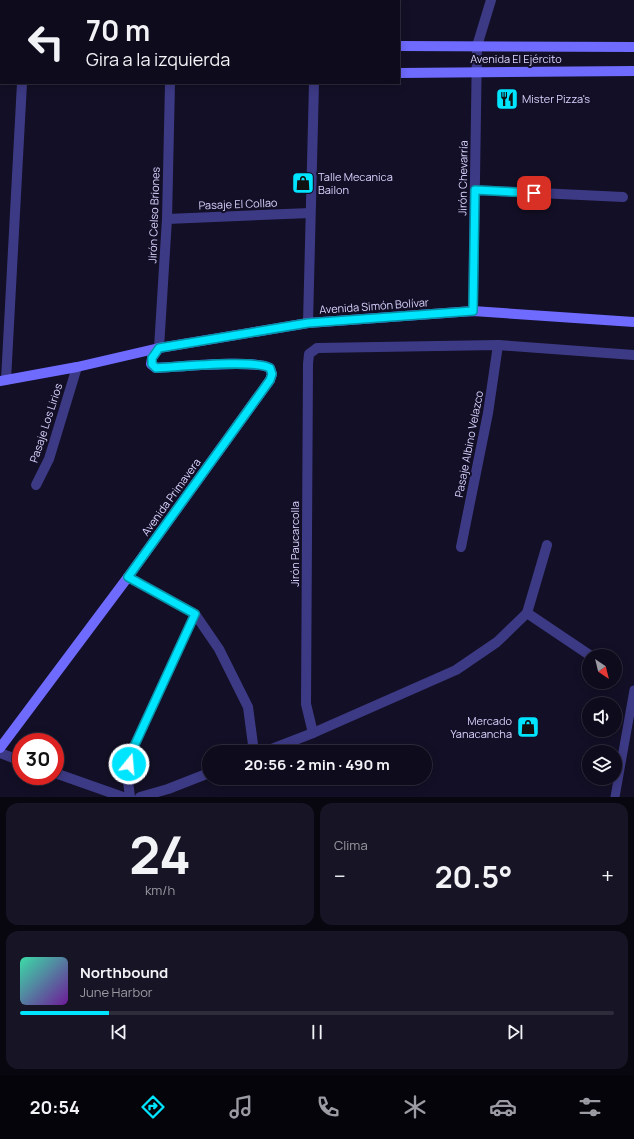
<!DOCTYPE html>
<html lang="es">
<head>
<meta charset="utf-8">
<style>
  :root { --surface:#0e0b1c; --page:#171425; --text:#f1f3f6; --muted:#9b9ba3; --line:#2e2b3b; --accent:#00e5ff }
  body { margin:0; font-family:Manrope,sans-serif; background:var(--page); color:var(--text); height:100vh; display:flex; flex-direction:column; font-size:15px; white-space:nowrap }
  * { box-sizing:border-box; margin:0 }
  p { font-size:13px; color:var(--muted) }
  .icon { flex:none; width:22px; height:22px; fill:none; stroke:currentColor; stroke-width:2; stroke-linecap:round; stroke-linejoin:round }
  .map { position:relative; height:797px; overflow:hidden }
  .drawer { display:flex; flex-direction:column; gap:6px; padding:6px; background:#08060f; flex:1 }
  .drawer>* { flex:none }
  .banner { position:absolute; left:0px; top:0px; width:400px; height:84px; box-shadow:0 2px 10px #0003,0 0 0 1px var(--line); background:#0e0b1c; color:var(--text); overflow:hidden }
  .needle { width:26px; rotate:145deg }
  .fabs { position:absolute; left:582px; top:649px; display:grid; gap:8px }
  .fabs a { display:grid; place-items:center; width:40px; height:40px; border-radius:50%; background:var(--surface); box-shadow:0 2px 10px #0003,0 0 0 1px var(--line); font-size:20px }
  .speed { position:absolute; left:12px; top:733px; display:flex; gap:8px; font-size:20px; font-weight:700; text-align:center }
  .speed>* { display:grid; place-content:center; width:52px; height:52px; border-radius:50%; background:var(--surface); box-shadow:0 2px 10px #0003,0 0 0 1px var(--line); line-height:1 }
  .speed .limit { border:6px solid #d22; background:#fff; color:#111 }
  .pin { position:absolute; display:grid; place-items:center; width:34px; height:34px; color:#fff; margin:-17px; border-radius:8px; box-shadow:0 2px 6px #0006 }
  .me { position:absolute; width:44px; margin:-22px; rotate:17deg; stroke-linejoin:round; filter:drop-shadow(0 0 3px #0008) }
  .turn { display:flex; align-items:center; gap:14px; height:84px; padding:0 20px; font-size:18px }
  .turn .icon { width:52px; height:52px; stroke-width:2.5 }
  .turn b { display:block; font-size:28px; line-height:34px }
  .big { font-size:30px; font-weight:700; line-height:1.1 }
  .drawer .tile { flex:1; display:flex; flex-direction:column; justify-content:center; gap:6px; min-width:0; padding:0 14px; border-radius:12px; background:var(--page) }
  .drawer .dial { align-items:center; gap:0 }
  .dial b { font-size:52px; line-height:1 }
  .song { display:flex; align-items:center; gap:12px }
  .cover { width:48px; height:48px; border-radius:6px; background:linear-gradient(135deg,hsl(160 70% 55%),hsl(280 70% 35%)) }
  .played { height:4px; border-radius:2px; background:linear-gradient(90deg,var(--accent) 15%,var(--line) 15%) }
  .keys { display:flex; justify-content:space-around; direction:ltr }
  .heat { display:flex; justify-content:space-between; align-items:center; font-size:22px; direction:ltr }
  .drawer .tiles { flex:1; display:grid; gap:6px; grid-template-columns:1fr 1fr }
  .tile:last-child { grid-column:span 2 }
  .trip { position:absolute; left:202px; top:745px; width:230px; height:40px; border-radius:20px; background:var(--surface); box-shadow:0 2px 10px #0003,0 0 0 1px var(--line); font-weight:700; line-height:40px; text-align:center }
  .tabs { display:flex; height:64px; justify-content:space-around; align-items:center; background:#06040b; color:var(--muted) }
  .tabs .icon { width:28px; height:28px }
  .tabs .active { color:var(--accent) }
  .tabs b { font-size:18px; color:var(--text) }
  .map>svg:first-child { display:block }
  .lines { fill:none; stroke-linecap:round; stroke-linejoin:round }
  .lane { stroke:#3d3a85; stroke-width:9 }
  .street { stroke:#3d3a85; stroke-width:10 }
  .secondary { stroke:#6f6bff; stroke-width:10 }
  .highway { stroke:#ff4fa3; stroke-width:12 }
  .route-casing { stroke:#0095a6; stroke-width:10 }
  .route { stroke:#00e5ff; stroke-width:7 }
  .labels { text-anchor:middle; stroke-width:4; stroke-linejoin:round; paint-order:stroke }
  .street-label { font-size:11px; fill:#d9d4ff; stroke:#130f26 }
  .poi-label { font-size:11px; fill:#d9d4ff; stroke:#130f26; text-anchor:start }
</style>
</head>
<body>
<div class="map">
<svg width="634" height="797" viewBox="0 0 634 797">
  <rect width="100%" height="100%" fill="#130f26"/>
  <g class="lines">
    <path class="lane" d="M615,797L634,690"/>
    <g class="street">
      <path d="M185,1V0"/>
      <path d="M475,190L623,197"/>
      <path d="M167,219L310,213"/>
      <path d="M473,311L477,46L491,0"/>
      <path d="M308,323L314,83"/>
      <path d="M159,348L167,219L170,83"/>
      <path d="M6,380L22,83"/>
      <path d="M36,485L49,459L77,367"/>
      <path d="M461,547L488,413L498,345"/>
      <path d="M128,577L195,614L219,649L248,707L254,752"/>
      <path d="M527,613L591,656"/>
      <path d="M313,733L306,704L308,364L309,354L317,348L498,345L634,355"/>
      <path d="M264,752L313,733L456,670L497,642L527,613L547,545"/>
      <path d="M0,753L21,761"/>
      <path d="M55,773L123,797"/>
      <path d="M130,797L127,774L131,753L195,614"/>
      <path d="M140,797L168,789L209,773"/>
    </g>
    <g class="secondary">
      <path d="M399,46L634,47"/>
      <path d="M399,73L634,71"/>
      <path d="M0,381L77,367L159,348L308,323L473,311L634,322"/>
      <path d="M0,748L128,577L270,380L272,374L270,368C254,359 178,367 156,368L151,364L152,358L159,348"/>
    </g>
    <g class="highway">
      <path d="M14,0L15,1"/>
      <path d="M0,35L1,38"/>
      <path d="M0,76H1"/>
    </g>
  </g>
  <g class="lines">
    <g class="route-casing">
      <path id="route" d="M129,764L131,753L195,614L128,577L270,380L272,374L270,368C254,359 178,367 156,368L152,364V358L159,348L308,323L473,311L475,190L534,193"/>
    </g>
    <use href="#route" class="route"/>
  </g>
  <defs>
    <g id="restaurant-square" transform="scale(1.15)"><rect x="-9" y="-9" width="18" height="18" rx="4" fill="#00e5ff" stroke="#130f26"/><path d="M-5-6h1v4h1v-4h1v4h1v-4h1v5L-1.5 .5V6h-2V.5L-5-1ZM5-6V6H3V1.5H1.5Q1.5-4 5-6Z" fill="#111"/></g>
    <g id="shop-square" transform="scale(1.15)"><rect x="-9" y="-9" width="18" height="18" rx="4" fill="#00e5ff" stroke="#130f26"/><path d="M-5-2.5h2.3a2.7 3.5 0 0 1 5.4 0H5L5.5 6h-11ZM-1.5-2.5h3a1.5 2.3 0 0 0-3 0Z" fill="#111"/></g>
  </defs>
  <g fill-rule="evenodd">
    <use href="#restaurant-square" x="507" y="99"/>
    <use href="#shop-square" x="303" y="183"/>
    <use href="#shop-square" x="528" y="727"/>
  </g>
  <g class="labels">
    <g class="street-label">
      <text x="516" y="63">Avenida El Ejército</text>
      <text transform="translate(463 178) rotate(-89)" y="4">Jirón Chevarría</text>
      <text transform="translate(238 204) rotate(-2)" y="4">Pasaje El Collao</text>
      <text transform="translate(154 215) rotate(-88)" y="4">Jirón Celso Briones</text>
      <text transform="translate(374 306) rotate(-4)" y="4">Avenida Simón Bolívar</text>
      <text transform="translate(46 423) rotate(-72)" y="4">Pasaje Los Lirios</text>
      <text transform="translate(469 444) rotate(-79)" y="4">Pasaje Albino Velazco</text>
      <text transform="translate(171 497) rotate(-54)" y="4">Avenida Primavera</text>
      <text transform="translate(295 544) rotate(-90)" y="4">Jirón Paucarcolla</text>
    </g>
    <g class="poi-label">
      <text x="522" y="103">Mister Pizza's</text>
      <text x="318" y="181">Talle Mecanica<tspan x="318" dy="13">Bailon</tspan></text>
      <text x="512" y="725" text-anchor="end">Mercado<tspan x="512" dy="13">Yanacancha</tspan></text>
    </g>
  </g>
</svg>
<div class="fabs">
<a><svg class="needle" viewBox="-14 -14 28 28"><path d="M0-13l5 13h-10z" fill="#e53935"/><path d="M0 13l5-13h-10z" fill="#9b9ba3"/></svg></a>
<a><svg class="icon" aria-label="sound" viewBox="0 0 24 24"><path d="M4 9h4l5-4v14l-5-4H4zM17 9q2 3 0 6"/></svg></a>
<a><svg class="icon" aria-label="layers" viewBox="0 0 24 24"><path d="M12 4l9 5-9 5-9-5zM3 14l9 5 9-5"/></svg></a>
</div>
<div class="speed"><div class="limit">30</div></div>
<div class="pin" style="left:534px;top:193px;background:#d93025"><svg class="icon" aria-label="arrive" viewBox="0 0 24 24"><path d="M6 21V4h12l-3 4 3 4H6"/></svg></div>
<svg class="me" style="left:129px;top:764px" viewBox="-20 -20 40 40"><circle r="17" fill="#00e5ff" stroke="#fff" stroke-width="3"/><path d="M0-11L8 9 0 5-8 9z" fill="#fff"/></svg>
<div class="trip">20:56 · 2 min · 490 m</div>
<div class="banner">
<div class="turn"><svg class="icon" aria-label="left" viewBox="0 0 24 24"><path d="M17 20v-9H6M10 6l-5 5 5 5"/></svg><div><b>70 m</b>Gira a la izquierda</div></div>
</div>
</div>
<section class="drawer">
<div class="tiles">
<div class="tile dial"><b>24</b><p>km/h</p></div>
<div class="tile"><p>Clima</p>
<div class="heat"><a>−</a><b class="big">20.5°</b><a>+</a></div>
</div>
<div class="tile">
<div class="song"><i class="cover"></i><div><b>Northbound</b><p>June Harbor</p></div></div>
<div class="played"></div>
<div class="keys"><svg class="icon" aria-label="previous" viewBox="0 0 24 24"><path d="M18 5L8 12l10 7zM5 5v14"/></svg><svg class="icon" aria-label="pause" viewBox="0 0 24 24"><path d="M8 5v14M16 5v14"/></svg><svg class="icon" aria-label="next" viewBox="0 0 24 24"><path d="M6 5l10 7-10 7zM19 5v14"/></svg></div>
</div>
</div>
</section>
<nav class="tabs">
<b>20:54</b>
<svg class="icon active" aria-label="directions" viewBox="0 0 24 24"><path d="M12 3l9 9-9 9-9-9zM9 14v-3h6M13 9l2 2-2 2"/></svg>
<svg class="icon" aria-label="music" viewBox="0 0 24 24"><path d="M9 18V5l10-2v13"/><circle cx="6" cy="18" r="3"/><circle cx="16" cy="16" r="3"/></svg>
<svg class="icon" aria-label="phone" viewBox="0 0 24 24"><path d="M5 4h4l2 5-3 2q2 4 5 5l2-3 5 2v4C11 20 4 13 5 4z"/></svg>
<svg class="icon" aria-label="climate" viewBox="0 0 24 24"><path d="M12 3v18M4 7l16 10M4 17L20 7"/></svg>
<svg class="icon" aria-label="car" viewBox="0 0 24 24"><path d="M5 17H2v-5l4-1 3-4h7l3 4 3 1v5h-3M9 17h6M6 11h13"/><circle cx="7" cy="17" r="2"/><circle cx="17" cy="17" r="2"/></svg>
<svg class="icon" aria-label="filters" viewBox="0 0 24 24"><path d="M4 7h16M4 17h16"/><circle cx="9" cy="7" r="2"/><circle cx="15" cy="17" r="2"/></svg>
</nav>
</body>
</html>
